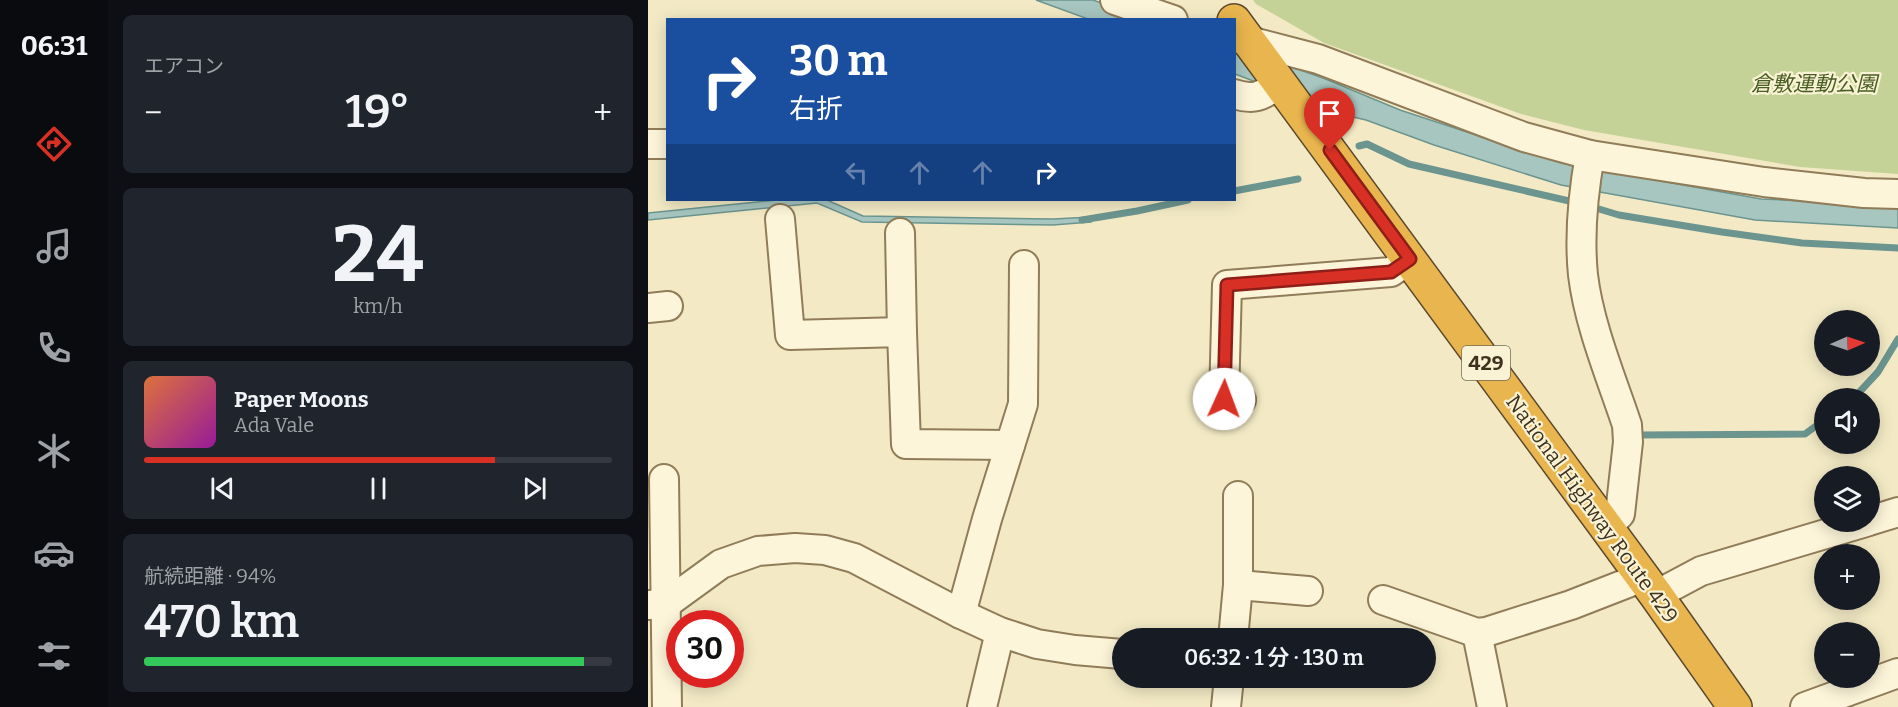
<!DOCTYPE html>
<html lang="ja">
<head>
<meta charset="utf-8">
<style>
  :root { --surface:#171b24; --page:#20242c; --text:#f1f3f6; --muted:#9ea1a6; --line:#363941; --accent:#d93025 }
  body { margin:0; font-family:Bitter,"Noto Sans JP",serif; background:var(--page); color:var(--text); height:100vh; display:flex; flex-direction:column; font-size:22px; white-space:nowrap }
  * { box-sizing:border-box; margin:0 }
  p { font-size:20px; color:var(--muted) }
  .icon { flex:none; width:33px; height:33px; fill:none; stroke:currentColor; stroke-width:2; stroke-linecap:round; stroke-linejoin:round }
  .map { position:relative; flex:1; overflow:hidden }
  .details { display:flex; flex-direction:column; gap:15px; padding:15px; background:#0d0f14; width:540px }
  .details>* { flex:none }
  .banner { position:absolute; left:18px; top:18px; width:570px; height:183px; border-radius:0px; box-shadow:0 3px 15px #0003; background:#1a4fa0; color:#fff; overflow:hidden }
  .needle { width:39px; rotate:88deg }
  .controls { position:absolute; left:1166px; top:310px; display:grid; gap:12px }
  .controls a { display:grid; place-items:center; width:66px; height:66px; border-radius:50%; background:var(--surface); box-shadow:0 3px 15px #0003; font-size:30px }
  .speed { position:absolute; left:18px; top:610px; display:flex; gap:12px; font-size:30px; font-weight:700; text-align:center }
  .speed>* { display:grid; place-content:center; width:78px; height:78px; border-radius:50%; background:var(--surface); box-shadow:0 3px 15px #0003; line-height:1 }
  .speed .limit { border:9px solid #d22; background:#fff; color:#111 }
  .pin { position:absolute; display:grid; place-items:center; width:51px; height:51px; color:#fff; margin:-62px -26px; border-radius:50% 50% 50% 0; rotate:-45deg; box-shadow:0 0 6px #0007 }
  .pin .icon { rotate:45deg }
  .me { position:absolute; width:66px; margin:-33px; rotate:2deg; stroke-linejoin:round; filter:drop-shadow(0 0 4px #0008) }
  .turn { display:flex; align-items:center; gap:21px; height:126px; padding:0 24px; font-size:27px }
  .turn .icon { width:78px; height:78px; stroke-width:2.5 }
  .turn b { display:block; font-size:42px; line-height:51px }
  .lanes { display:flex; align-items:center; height:57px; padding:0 24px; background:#0003; justify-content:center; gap:30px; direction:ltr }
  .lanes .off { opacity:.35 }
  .big { font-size:45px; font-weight:600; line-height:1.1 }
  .details .card { flex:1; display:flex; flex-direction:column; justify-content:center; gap:9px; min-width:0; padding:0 21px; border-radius:9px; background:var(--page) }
  .details .dial { align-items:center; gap:0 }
  .dial b { font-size:78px; line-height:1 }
  .song { display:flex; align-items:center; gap:18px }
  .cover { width:72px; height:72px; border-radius:9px; background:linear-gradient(135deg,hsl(20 70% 55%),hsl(300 70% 35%)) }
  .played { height:6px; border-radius:3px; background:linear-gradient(90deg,var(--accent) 75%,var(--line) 75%) }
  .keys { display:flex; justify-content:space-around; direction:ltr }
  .heat { display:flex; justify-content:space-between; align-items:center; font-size:33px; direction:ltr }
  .charge { height:9px; border-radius:4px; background:linear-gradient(90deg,#34c759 94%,var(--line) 0) }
  .trip { position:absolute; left:464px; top:628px; width:324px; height:60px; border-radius:30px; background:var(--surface); box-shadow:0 3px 15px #0003; font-weight:600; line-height:60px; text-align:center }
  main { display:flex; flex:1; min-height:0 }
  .menu { display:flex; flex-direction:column; width:108px; justify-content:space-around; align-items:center; background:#090b0e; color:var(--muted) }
  .menu .icon { width:42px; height:42px }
  .menu .current { color:var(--accent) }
  .menu b { font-size:27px; color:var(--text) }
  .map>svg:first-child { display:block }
  .green { fill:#c5d297 }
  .water { fill:#a7c6c0; stroke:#6c958f; stroke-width:1.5 }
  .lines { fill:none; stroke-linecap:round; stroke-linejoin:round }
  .stream { stroke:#6c958f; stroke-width:7 }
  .minor-casing { stroke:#907c58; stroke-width:32 }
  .highway-casing { stroke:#5d492d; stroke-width:36 }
  .minor { stroke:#fcf5d9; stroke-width:28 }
  .highway { stroke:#e9b54e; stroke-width:33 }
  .route-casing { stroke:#8d1f18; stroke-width:15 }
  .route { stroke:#d93025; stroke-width:10 }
  .labels { text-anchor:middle; stroke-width:4.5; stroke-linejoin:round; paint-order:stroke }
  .shield { fill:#f9f2d5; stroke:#766b55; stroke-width:1.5 }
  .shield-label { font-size:20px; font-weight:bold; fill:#3e311e }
  .park-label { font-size:21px; font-style:italic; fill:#485d22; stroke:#f9f2d5 }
  .street-label { font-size:21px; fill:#3e311e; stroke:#f9f2d5 }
</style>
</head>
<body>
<main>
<nav class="menu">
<b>06:31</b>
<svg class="icon current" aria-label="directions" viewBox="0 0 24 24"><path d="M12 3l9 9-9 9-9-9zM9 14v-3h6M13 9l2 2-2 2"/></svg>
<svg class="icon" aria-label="music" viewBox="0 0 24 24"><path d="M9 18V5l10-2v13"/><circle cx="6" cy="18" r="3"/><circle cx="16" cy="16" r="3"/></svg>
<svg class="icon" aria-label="phone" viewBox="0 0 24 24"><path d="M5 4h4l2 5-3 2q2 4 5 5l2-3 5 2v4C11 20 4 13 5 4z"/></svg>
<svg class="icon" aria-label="climate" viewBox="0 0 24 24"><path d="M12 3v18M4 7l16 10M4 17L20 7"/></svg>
<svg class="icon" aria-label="car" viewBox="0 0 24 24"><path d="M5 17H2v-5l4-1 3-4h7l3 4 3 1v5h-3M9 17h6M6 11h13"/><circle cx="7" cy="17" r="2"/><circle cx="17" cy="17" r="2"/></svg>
<svg class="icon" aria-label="filters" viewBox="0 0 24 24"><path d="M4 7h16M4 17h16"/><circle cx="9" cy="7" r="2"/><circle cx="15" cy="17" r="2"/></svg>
</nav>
<section class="details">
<div class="card"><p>エアコン</p>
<div class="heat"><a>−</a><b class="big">19°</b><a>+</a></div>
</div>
<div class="card dial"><b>24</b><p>km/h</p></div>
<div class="card">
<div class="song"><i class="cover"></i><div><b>Paper Moons</b><p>Ada Vale</p></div></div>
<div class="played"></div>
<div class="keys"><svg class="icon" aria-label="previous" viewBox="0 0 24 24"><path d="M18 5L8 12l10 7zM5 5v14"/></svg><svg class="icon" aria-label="pause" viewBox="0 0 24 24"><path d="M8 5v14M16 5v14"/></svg><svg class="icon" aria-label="next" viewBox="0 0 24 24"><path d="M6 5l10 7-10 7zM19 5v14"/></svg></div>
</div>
<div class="card"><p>航続距離 · 94%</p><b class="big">470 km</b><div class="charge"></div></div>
</section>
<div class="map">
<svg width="1250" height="707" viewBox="0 0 1250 707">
  <rect width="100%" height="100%" fill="#f3eac5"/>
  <path class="green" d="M605,0H1250V174L1152,167L936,130L873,114L676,43L608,4Z"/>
  <g class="water">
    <path d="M388,0H445L498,19H440Z"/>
    <path d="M587,47L675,78L752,110L913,163L1113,199L1250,205V228L1107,220L913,185L786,145L718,120L692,114L587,74Z"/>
    <path d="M129,200H179L215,216L405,219L443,217V222L405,225L214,222L169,203L0,220V213Z"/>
  </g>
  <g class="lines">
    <g class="stream">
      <path d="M711,146L719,144L761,164L930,203"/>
      <path d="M586,191L650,179"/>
      <path d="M941,206L971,215L1074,232L1154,243L1250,248"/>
      <path d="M434,220L489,211L540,200"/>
      <path d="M1205,399L1230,372L1250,339"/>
      <path d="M987,432L988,435L1157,434L1176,420"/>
    </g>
    <g class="minor-casing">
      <g id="minor">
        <path d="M467,0L525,20"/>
        <path d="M589,38L670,59L876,137L942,155L1116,182L1216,193L1250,194"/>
        <path d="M586,94C609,101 614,95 633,83"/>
        <path d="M0,144H20"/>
        <path d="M942,155C935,194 931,235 935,275C941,325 963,377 979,425L980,442L972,514L958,528"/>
        <path d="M132,219L142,335L254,332L258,444L362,445"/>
        <path d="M252,233L254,332"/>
        <path d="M0,308L20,306"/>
        <path d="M593,400L576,399L579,285L743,272L762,259"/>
        <path d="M16,479L19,707"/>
        <path d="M1221,521L1250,512"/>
        <path d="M590,585L660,591"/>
        <path d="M1008,595L1053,571L1218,522"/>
        <path d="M735,600L829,633L838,632L923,605L995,577"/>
        <path d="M0,605L18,604L73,564L110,551L147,548L177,550L206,558L313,614L352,632L389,644L427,650L474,654"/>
        <path d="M313,614L339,519L375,404L376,265"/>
        <path d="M829,633L844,707"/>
        <path d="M585,639L590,585V496"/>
        <path d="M334,707L352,632"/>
        <path d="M578,707L581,678"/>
        <path d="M1157,707L1250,673"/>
      </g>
    </g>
    <g class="highway-casing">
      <path id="highway" d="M586,21L1008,595L1087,707"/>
    </g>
    <use href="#minor" class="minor"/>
    <use href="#highway" class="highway"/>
  </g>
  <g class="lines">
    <g class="route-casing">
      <path id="route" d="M576,399L579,285L743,272L762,259L682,150"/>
    </g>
    <use href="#route" class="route"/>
  </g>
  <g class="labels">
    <rect class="shield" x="814" y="346" width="48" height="34" rx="4.5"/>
    <g class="shield-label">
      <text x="838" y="370">429</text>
    </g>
    <g class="park-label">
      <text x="1166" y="91">倉敷運動公園</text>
    </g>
    <g class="street-label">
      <text transform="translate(944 509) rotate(54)" y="7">National Highway Route 429</text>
    </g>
  </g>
</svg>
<div class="controls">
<a><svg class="needle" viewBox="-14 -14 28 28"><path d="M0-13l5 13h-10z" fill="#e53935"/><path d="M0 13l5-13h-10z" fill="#9ea1a6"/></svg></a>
<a><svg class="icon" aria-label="sound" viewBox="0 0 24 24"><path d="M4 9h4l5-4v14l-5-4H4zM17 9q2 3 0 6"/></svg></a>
<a><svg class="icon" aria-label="layers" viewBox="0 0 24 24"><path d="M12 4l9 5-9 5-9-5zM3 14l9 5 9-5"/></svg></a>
<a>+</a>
<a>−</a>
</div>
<div class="speed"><div class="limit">30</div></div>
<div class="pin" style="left:682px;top:150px;background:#d93025"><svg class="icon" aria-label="arrive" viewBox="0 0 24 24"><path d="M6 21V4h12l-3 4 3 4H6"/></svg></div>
<svg class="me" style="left:576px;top:399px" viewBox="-20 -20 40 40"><circle r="19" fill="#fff"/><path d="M0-13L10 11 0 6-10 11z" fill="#d93025"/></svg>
<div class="trip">06:32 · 1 分 · 130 m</div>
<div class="banner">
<div class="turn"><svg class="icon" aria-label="right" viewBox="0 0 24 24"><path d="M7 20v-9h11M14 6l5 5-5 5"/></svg><div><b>30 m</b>右折</div></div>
<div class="lanes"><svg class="icon off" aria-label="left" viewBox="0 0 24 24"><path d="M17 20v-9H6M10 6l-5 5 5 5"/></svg><svg class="icon off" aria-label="ahead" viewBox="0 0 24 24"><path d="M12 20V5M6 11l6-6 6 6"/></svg><svg class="icon off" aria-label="ahead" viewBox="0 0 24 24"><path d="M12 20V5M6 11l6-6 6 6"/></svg><svg class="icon" aria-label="right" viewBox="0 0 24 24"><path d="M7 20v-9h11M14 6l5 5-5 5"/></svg></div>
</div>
</div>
</main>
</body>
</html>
